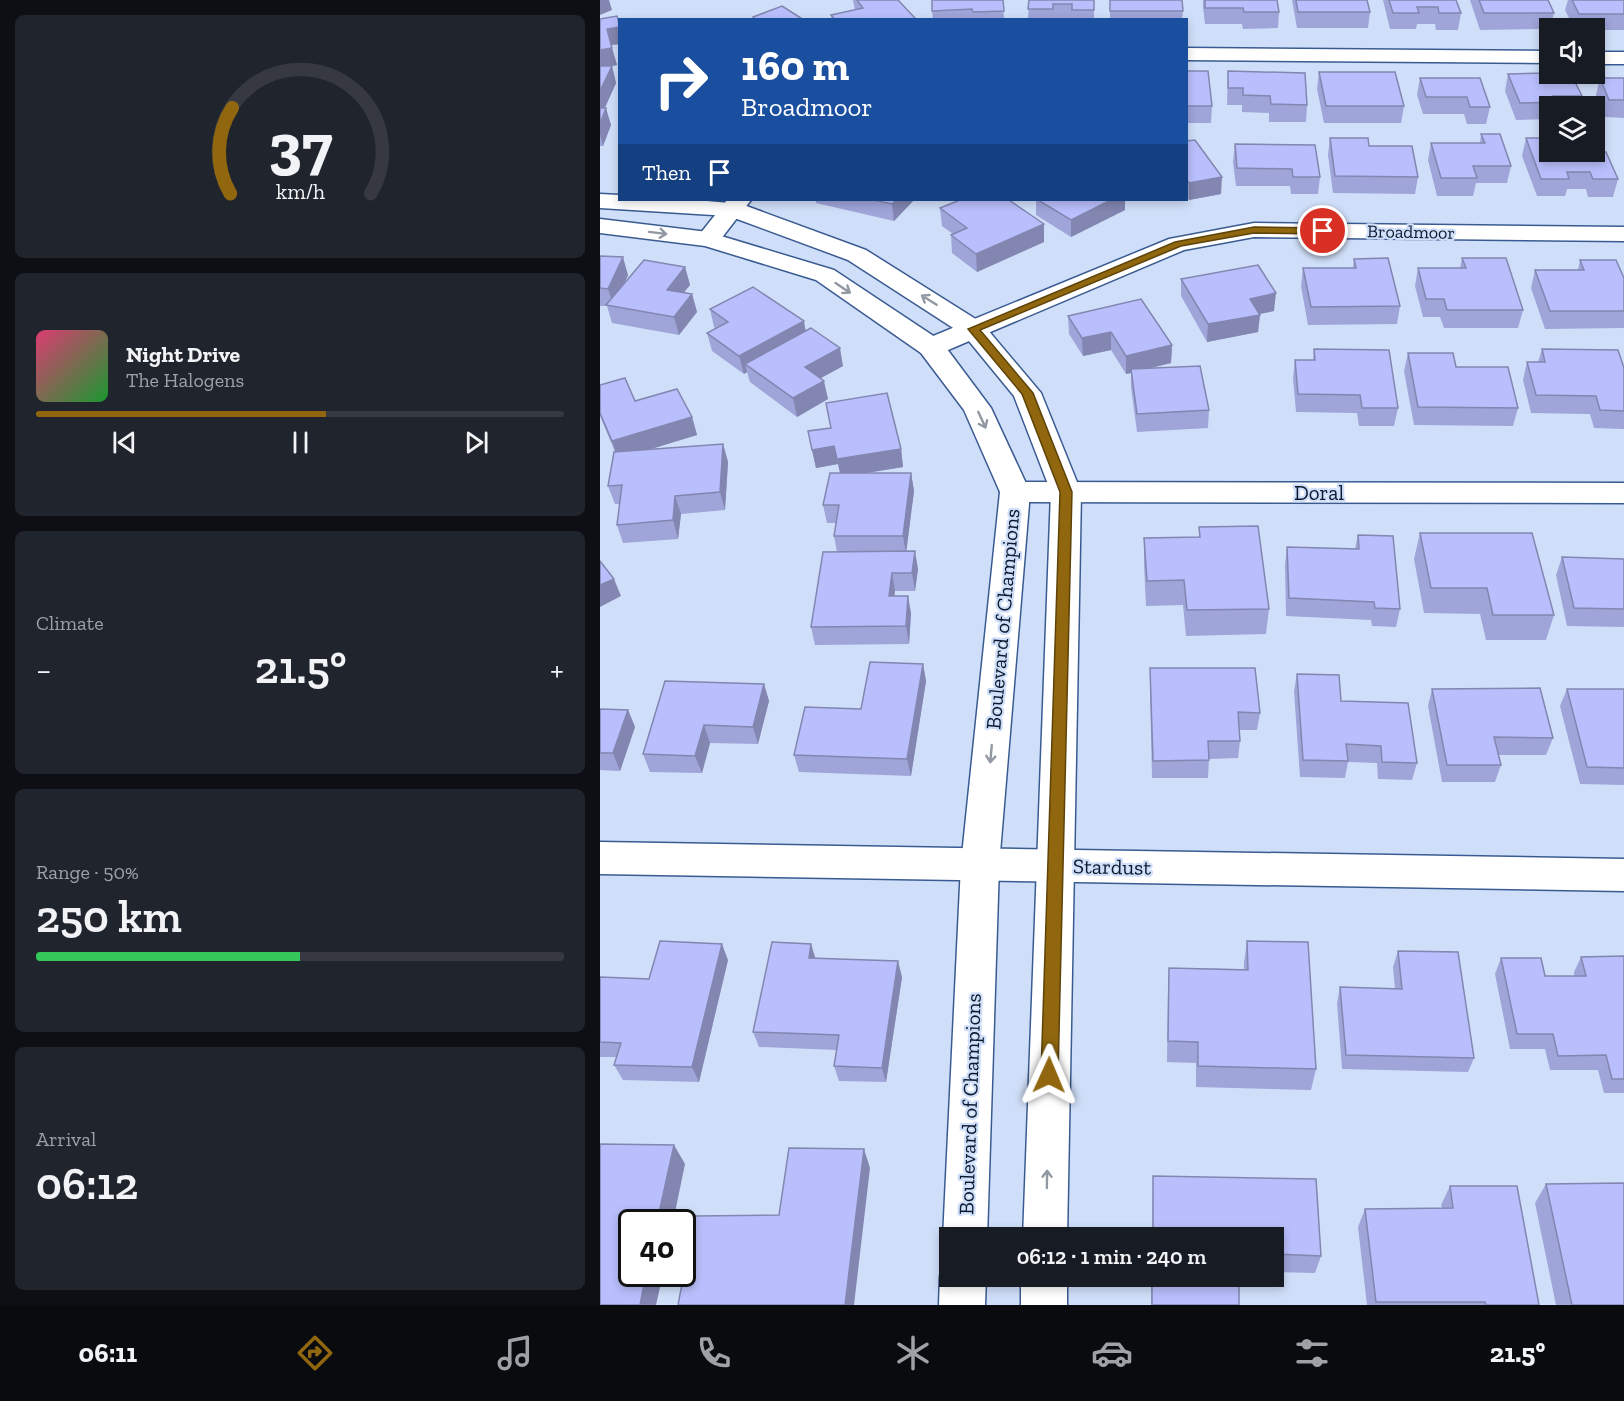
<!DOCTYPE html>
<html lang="en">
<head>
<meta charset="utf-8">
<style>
  :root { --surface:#171b24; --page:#20242c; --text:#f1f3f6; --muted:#9ea1a6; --line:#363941; --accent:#90670e }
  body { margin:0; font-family:"Zilla Slab",serif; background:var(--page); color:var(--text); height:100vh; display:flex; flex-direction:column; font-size:22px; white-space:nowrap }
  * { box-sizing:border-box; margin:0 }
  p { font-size:20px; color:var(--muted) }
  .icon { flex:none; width:33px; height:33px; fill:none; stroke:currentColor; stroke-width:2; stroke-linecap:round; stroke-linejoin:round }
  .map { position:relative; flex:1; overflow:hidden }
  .details { display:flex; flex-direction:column; gap:15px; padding:15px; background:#0d0f14; width:600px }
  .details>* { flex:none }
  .banner { position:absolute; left:18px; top:18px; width:570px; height:183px; border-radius:0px; box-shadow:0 3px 9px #0003; background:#1a4fa0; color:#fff; overflow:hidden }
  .controls { position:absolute; left:939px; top:18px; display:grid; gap:12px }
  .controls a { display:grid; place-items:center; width:66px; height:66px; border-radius:0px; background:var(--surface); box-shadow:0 3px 9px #0003; font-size:30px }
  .speed { position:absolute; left:18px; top:1209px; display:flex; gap:12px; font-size:30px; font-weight:700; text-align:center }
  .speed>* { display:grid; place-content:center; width:78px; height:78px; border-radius:50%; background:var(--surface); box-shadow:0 3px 9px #0003; line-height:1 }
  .speed .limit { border:3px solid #111; border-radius:9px; background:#fff; color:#111 }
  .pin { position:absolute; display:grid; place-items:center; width:51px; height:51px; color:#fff; margin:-26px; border:3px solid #fff; border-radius:50%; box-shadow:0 2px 6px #0007 }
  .me { position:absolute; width:66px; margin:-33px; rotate:1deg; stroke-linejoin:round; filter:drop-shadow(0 0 4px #0008) }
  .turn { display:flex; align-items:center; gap:21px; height:126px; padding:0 24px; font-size:27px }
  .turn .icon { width:78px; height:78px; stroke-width:2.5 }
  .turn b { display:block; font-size:42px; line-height:51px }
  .then { display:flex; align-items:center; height:57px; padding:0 24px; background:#0003; gap:12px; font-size:22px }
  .big { font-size:45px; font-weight:600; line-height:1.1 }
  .details .card { flex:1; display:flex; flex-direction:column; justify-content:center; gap:9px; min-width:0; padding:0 21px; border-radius:9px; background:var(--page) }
  .details .dial { align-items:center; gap:0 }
  .dial svg { height:156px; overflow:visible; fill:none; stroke:var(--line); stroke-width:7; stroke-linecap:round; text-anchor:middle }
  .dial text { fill:var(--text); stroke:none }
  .song { display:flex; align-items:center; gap:18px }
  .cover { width:72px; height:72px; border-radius:9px; background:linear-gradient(135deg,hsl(340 70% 55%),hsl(130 70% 35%)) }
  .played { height:6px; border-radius:3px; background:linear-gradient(90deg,var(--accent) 55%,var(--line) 55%) }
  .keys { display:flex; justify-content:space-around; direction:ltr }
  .heat { display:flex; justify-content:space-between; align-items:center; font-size:33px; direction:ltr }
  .charge { height:9px; border-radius:4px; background:linear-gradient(90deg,#34c759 50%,var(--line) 0) }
  .trip { position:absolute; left:339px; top:1227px; width:345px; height:60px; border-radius:0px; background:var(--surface); box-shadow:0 3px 9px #0003; font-weight:600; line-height:60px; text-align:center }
  .tabs { display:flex; height:96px; justify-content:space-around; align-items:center; background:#090b0e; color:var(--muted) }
  .tabs .icon { width:42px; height:42px }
  .tabs .active { color:var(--accent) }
  .tabs b { font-size:27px; color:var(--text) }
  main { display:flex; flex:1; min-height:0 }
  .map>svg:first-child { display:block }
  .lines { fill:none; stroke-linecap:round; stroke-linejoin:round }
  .minor-casing { stroke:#3a5b91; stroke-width:3 }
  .tertiary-casing { stroke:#3a5b91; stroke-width:3 }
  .minor { fill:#fff; fill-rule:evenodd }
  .tertiary { fill:#fff; fill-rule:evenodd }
  .wall { fill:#9fa4d9 }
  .shaded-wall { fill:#8286b0 }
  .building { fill:#b9bffc; stroke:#8286b0; stroke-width:1.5 }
  .oneway { stroke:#9198a1 }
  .route { fill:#90670e; stroke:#5e4309; stroke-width:1.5 }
  .labels { text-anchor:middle; stroke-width:4.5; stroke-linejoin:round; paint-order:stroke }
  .far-street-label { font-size:18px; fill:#0b192f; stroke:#d0dff9 }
  .street-label { font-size:21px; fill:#0b192f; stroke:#d0dff9 }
</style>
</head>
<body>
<main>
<section class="details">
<div class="card dial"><svg viewBox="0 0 100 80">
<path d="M14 69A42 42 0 1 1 86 69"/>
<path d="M14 69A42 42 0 0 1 15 25" stroke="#90670e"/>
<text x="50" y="56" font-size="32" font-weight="700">37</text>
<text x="50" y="72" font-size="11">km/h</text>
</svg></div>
<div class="card">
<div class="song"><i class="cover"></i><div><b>Night Drive</b><p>The Halogens</p></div></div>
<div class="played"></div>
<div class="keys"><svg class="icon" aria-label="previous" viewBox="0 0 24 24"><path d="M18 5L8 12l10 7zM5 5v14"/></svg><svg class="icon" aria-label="pause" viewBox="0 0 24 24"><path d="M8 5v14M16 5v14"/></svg><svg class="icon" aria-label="next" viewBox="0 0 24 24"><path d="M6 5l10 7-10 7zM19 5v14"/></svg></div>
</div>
<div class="card"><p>Climate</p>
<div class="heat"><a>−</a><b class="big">21.5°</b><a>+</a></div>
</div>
<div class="card"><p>Range · 50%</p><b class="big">250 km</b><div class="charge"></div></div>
<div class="card"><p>Arrival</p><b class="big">06:12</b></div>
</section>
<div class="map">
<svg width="1024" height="1305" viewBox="0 0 1024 1305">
  <rect width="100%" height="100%" fill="#d0dff9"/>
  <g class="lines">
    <g class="minor-casing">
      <g id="minor">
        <path d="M586,48L950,51V63L586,60Z"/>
        <rect x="994" y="52" width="30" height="12"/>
        <path d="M127,200H151L117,244L108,246L99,244L96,239Z"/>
        <path d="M654,223L1024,227V241L654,237L584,250L341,353L331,355L321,353L318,347L321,341L569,239Z"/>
        <path d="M415,482L1024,483V503L415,502L404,499L400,492L404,485Z"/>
        <path d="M0,842L1024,859V891L0,874Z"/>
      </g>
    </g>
    <g class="tertiary-casing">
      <g id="tertiary">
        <path d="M0,194L20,195V200H95L141,204L266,250L382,323L441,393L481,492L467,1238H423L451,492L414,396L364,335L248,260L129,216L0,208Z"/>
        <path d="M0,219L108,232L234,270L341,341L391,408L430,492L399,865L387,1238H350V1254L343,1238L361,865L400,492L364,410L321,353L216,280L105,246L0,233Z"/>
        <path d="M350,1259V1276H386L385,1305H339L340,1276Z"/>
        <rect x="421" y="1276" width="46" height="29"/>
      </g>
    </g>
    <use href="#minor" class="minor"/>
    <use href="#tertiary" class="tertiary"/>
  </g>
  <g class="wall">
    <path d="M253,0H298L308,20H232L231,15L255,10Z"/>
    <path d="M403,0L404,20H333L332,11Z"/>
    <path d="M429,0H494V20H428Z"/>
    <path d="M510,0L583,11L582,20H510Z"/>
    <path d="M603,0H677L679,12L678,28L643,29L642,24H605L603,7Z"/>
    <path d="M692,0H767L770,12L768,28H697Z"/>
    <path d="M783,0H856L861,13L858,30H836L835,24H817L816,29H790Z"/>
    <path d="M870,0H948L954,13L950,28V29L880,30Z"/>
    <path d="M968,0H1024V30H994V28H974L965,10Z"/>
    <path d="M0,19L20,44L11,45L17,65L12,66L16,83L5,108L11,125L3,146H0Z"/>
    <path d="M586,71L612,106L611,123H586Z"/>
    <path d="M628,71L707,105L706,122H669V113L642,112V105H627Z"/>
    <path d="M719,72L804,106L801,123H724L717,89Z"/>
    <path d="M908,74L982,96L979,106H950V119L916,120L905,91Z"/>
    <path d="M820,78L890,107L886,124H867L864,114H823L817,95Z"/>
    <path d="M1000,78H1024V118L1004,117L996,95Z"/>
    <path d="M881,134L911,166L907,183H876L873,196H837L828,160L831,143H880Z"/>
    <path d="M730,138L769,146L818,177L815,194L733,193L728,155Z"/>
    <path d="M926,138L1018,179L1013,197H988L986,189H967L965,196H937L922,156Z"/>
    <path d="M586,141L621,194L589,200L586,197Z"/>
    <path d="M635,144L720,177L718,194H691L690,186H636L633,162Z"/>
    <path d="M216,200H314L294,221L216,203Z"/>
    <path d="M436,200H525V210L471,237L436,215Z"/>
    <path d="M340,208L444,224V242L377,272L352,253L351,235L353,234L342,226Z"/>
    <path d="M0,256L28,275L24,284L85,267L90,285L84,292L92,294L97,312L79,335L12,323L7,306H0Z"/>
    <path d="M862,258L923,310L918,328H844L840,317H823L815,286L818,268H860Z"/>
    <path d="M754,259L800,306L797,324L708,325L701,286L703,268H753Z"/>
    <path d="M980,260L1024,278V328L945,329L931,288L935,270H978Z"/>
    <path d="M581,279L674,311L660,314L658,332L607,342L581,296Z"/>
    <path d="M110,309L206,331L243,366L221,378L228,399L197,417L150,382L147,372L144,374L112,351L107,333L116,329L114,327Z"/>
    <path d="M468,316L572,345L571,363L550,368L609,410L608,428L537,432L531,387V373L526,374L511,350L483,356L469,334Z"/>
    <path d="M714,349L798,408L794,426H759L757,413L696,412L693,378L695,360H713Z"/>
    <path d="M942,349L1024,368V429L994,428L990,414L931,413L923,380L927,362H938Z"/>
    <path d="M808,353L856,367L918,408L913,426L814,425L804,371Z"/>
    <path d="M0,385L35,401L92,417L97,435L51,449L123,444L128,462L125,510L81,514L78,539L23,543L17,525L20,504H15L8,486L15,452L0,416Z"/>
    <path d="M208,431L301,449L303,467L267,473H311L314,491L306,551L318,569L315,591H295L294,596L311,613L309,644L215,645L211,627L237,552L234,536L236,523H227L223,505L240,473L238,464L216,468Z"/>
    <path d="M599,527L669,609L666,634L586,636L583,605L546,606L544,564V538L599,537Z"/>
    <path d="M820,533L954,615L946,640H886L880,614L824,613L814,559Z"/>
    <path d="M758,535L800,609L796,627L772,626L771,620L686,616L685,565L687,547L755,549Z"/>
    <path d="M962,557L1024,559V627L967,626L956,575Z"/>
    <path d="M323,664L326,681L311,776L199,772L194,755L261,709Z"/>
    <path d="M550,668L660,713L657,730H639L640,741L638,758L609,759L608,778H552L550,686Z"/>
    <path d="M697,674L741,701L817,763L812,780L778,779L777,763L748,762L745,778L700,777L694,691Z"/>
    <path d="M164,684L169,701L158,744L110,743L102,773L50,772L43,754Z"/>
    <path d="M832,689L953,738L946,755H898L901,765L895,782H842L828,706Z"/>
    <path d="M967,689H1024V785L980,784L960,706Z"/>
    <path d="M0,709L28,710L35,727L20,771L0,770Z"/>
    <path d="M647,941L716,1069L711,1090L596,1087V1063L567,1062L568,990L569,968L644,969V963Z"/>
    <path d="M798,951L874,1058L868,1072L742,1069L737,1003L740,987L795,989L793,967Z"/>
    <path d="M1024,956V1093H1004L998,1070H950L945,1049H910L895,974L901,958L945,976H974V972L981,957Z"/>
    <path d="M216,959L302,977L286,1082L239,1081L234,1066L237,1050L159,1047L153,1032Z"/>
    <path d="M128,960L99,1082L23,1080L14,1065L17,1057H0V977L49,979Z"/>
    <path d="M553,1176L721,1256L715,1273L674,1272V1238H552Z"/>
    <path d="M946,1184L1024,1305H956L935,1203Z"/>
    <path d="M850,1186L939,1305H767L758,1227L765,1209L842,1208L841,1205Z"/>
    <rect x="551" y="1276" width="88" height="29"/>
  </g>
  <g class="shaded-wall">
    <path d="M0,0H9L12,10L0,15Z"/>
    <path d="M20,27V44L11,45L7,29Z"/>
    <path d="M12,48L17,65L12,66L16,83L1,116L0,110V50Z"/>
    <path d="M6,108L11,125L3,146L0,135V124Z"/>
    <path d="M622,177L621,194L589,200V183Z"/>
    <path d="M296,200H314L294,221L292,204Z"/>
    <path d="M511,200H525V210L471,237V220Z"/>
    <path d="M444,224V242L377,272L376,254Z"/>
    <path d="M23,257L28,275L14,306L8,289Z"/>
    <path d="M85,267L90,285L72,307L67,290Z"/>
    <path d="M676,293L674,311L648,316L650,299Z"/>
    <path d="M92,294L97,312L79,335L74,317Z"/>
    <path d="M660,315L658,332L607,342L608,324Z"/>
    <path d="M204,321L207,339L145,364L147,372L144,374L139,356Z"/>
    <path d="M511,332V350L483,356L482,338Z"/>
    <path d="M572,345L571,363L531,373V369V373L526,374V356Z"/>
    <path d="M240,348L243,366L208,385L205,367Z"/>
    <path d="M224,381L228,399L197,417L193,398Z"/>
    <path d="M92,417L97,435L18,459L12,441Z"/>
    <path d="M123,444L128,462L125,510L120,492Z"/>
    <path d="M234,446L238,464L216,468L212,450Z"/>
    <path d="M301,449L303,467L241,477L237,459Z"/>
    <path d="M311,473L314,491L306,554L303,536Z"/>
    <path d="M75,496L81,514L78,539L73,520Z"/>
    <path d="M315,551L318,569L315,591L312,573Z"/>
    <path d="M292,573L295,591L292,614L289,596Z"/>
    <path d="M14,579L21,596L0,607V585Z"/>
    <path d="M308,596L311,613L309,644L306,626Z"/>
    <path d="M323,664L326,681L311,776L307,759Z"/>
    <path d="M164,684L169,701L158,744L153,727Z"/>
    <path d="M28,710L35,727L20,771L13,753Z"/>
    <path d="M104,725L110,743L102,773L95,756Z"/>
    <path d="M122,944L128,960L99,1082L92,1067Z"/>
    <path d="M211,944L216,960L209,958Z"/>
    <path d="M298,961L302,977L286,1082L282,1068Z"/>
    <path d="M74,1145L85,1164L73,1222H57Z"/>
    <path d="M264,1149L270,1168L254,1305H245Z"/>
    <path d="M46,1274H63L56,1305H40Z"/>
  </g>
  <g class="building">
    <path d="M257,0H298L315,18L308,20H235L231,15L263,8Z"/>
    <path d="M332,0H403L404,11L373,12L372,9L332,11Z"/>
    <path d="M429,0H494V10H472V4H453V9H428Z"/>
    <path d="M510,0H582L583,11H510Z"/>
    <path d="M605,0H677L679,12H644L643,8H605Z"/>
    <path d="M696,0H767L770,12H698Z"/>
    <path d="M789,0H856L861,13H839L838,7H817L819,13H793Z"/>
    <path d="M879,0H948L954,13H884Z"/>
    <path d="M972,0H1024V14H979Z"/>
    <path d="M182,6L204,20H156L153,17Z"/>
    <path d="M17,16L20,27L7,29L12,48L0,50V19Z"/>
    <path d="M0,66H12L0,91Z"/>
    <path d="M586,71H608L612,106H586Z"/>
    <path d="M628,71L705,73L707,105L671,104L670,96L643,95V88H628Z"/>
    <path d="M719,72H795L804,106H726Z"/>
    <path d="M950,73L971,74L982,96H953L956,102L920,103L908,74Z"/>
    <path d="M820,78H880L890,107H870L867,97H826Z"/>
    <path d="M1000,78H1024V100H1009Z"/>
    <path d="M0,108H6L0,124Z"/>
    <path d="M881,134H900L911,166H873L877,178H841L831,143H885Z"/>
    <path d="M730,138H768L769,146H812L818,177L735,176Z"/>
    <path d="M926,138H950V152H1006L1018,179H993L990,172H967L969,179H941Z"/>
    <path d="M595,140L622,177L589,183L586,179V141Z"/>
    <path d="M635,144L715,145L720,177H693L692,169L637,168Z"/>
    <path d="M274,200H296L292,204Z"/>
    <path d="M360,200H409L444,224L376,254L351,235L367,228L340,208Z"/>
    <path d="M438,200H511L471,220Z"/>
    <path d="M0,256L23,257L8,289L0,288Z"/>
    <path d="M788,258L800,306L711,307L703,268H756L754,259Z"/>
    <path d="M862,258H906L923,310H847L844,299H826L818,268H866Z"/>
    <path d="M44,260L85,267L67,290L92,294L74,317L6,305Z"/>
    <path d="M980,260H1016L1024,278V311H950L935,270H984Z"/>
    <path d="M658,265L676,293L650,299L660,315L608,324L581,279Z"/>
    <path d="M153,287L204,321L139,356L107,333L128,322L110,309Z"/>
    <path d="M541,299L572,345L526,356L511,332L482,338L468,316Z"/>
    <path d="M211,328L240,348L205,367L224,381L193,398L145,364Z"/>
    <path d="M714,349L789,350L798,408H762L760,395L698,394L695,360H715Z"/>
    <path d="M942,349L1018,350L1024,368V411L1000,410L996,396L936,395L927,362H945Z"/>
    <path d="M808,353H853L856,367H908L918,408L818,407Z"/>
    <path d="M600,366L609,410L537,414L531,369Z"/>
    <path d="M25,378L35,401L77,389L92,417L12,441L0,413V385Z"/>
    <path d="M287,393L301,449L237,459L234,446L212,450L208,431L231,428L226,403Z"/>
    <path d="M123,444L120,492L75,496L73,520L17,525L22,485L8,486L14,452Z"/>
    <path d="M230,473H311L303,536H234L239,505H223Z"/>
    <path d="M658,526L669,609L587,610L584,580L547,581L544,538L600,537L599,527Z"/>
    <path d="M820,533H932L954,615H893L887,588H831Z"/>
    <path d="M758,535L793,536L800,609L775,608L774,602L689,598L687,547L759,549Z"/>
    <path d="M315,551L312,573H292L289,596H308L306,626L211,627L223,552Z"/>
    <path d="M962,557L1024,559V609L974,608Z"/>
    <path d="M0,561L14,579L0,585Z"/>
    <path d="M270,662L323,664L307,759L194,755L205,707L261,709Z"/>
    <path d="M550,668H655L660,713L638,712L640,741H608L609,760L553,761Z"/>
    <path d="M697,674L739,675L741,701L808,703L817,763L782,762L781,746L746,744L748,761L703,760Z"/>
    <path d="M65,681L164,684L153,727L104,725L95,756L43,754Z"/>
    <path d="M940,688L953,738L894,737L901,765H847L832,689Z"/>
    <path d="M967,689H1024V768L987,767Z"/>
    <path d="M0,709L28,710L13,753H0Z"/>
    <path d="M60,941L122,944L92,1067L14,1065L21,1043L0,1042V977L49,979Z"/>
    <path d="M647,941L708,942L716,1069L598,1066V1042L568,1041L569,968L648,970Z"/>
    <path d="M172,942L211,944L209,958L298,961L282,1068L234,1066L239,1035L153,1032Z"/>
    <path d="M798,951L858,952L874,1058L746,1055L740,987L802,989Z"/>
    <path d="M1024,956V1079H1012L1006,1055L958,1056L953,1034H917L901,958H941L945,976H986L981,957Z"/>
    <path d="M0,1144L74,1145L57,1222H32V1274H46L40,1305H0Z"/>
    <path d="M189,1148L264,1149L245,1305H78L95,1216L179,1215Z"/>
    <path d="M553,1176L716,1179L721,1256L674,1254V1238H553Z"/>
    <path d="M1024,1183V1305H972L946,1184Z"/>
    <path d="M850,1186H917L939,1305H886L885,1302H776L765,1209L853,1208Z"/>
    <rect x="552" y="1276" width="87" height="29"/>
  </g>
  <defs><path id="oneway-shaft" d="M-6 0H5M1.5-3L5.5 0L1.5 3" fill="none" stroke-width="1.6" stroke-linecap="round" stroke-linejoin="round" transform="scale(1.5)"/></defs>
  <g class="oneway">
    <use href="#oneway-shaft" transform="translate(58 233) rotate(7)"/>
    <use href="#oneway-shaft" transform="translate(243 288) rotate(34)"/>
    <use href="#oneway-shaft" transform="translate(329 300) rotate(-148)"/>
    <use href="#oneway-shaft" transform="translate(382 420) rotate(65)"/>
    <use href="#oneway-shaft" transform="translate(391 754) rotate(95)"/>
    <use href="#oneway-shaft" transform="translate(447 1179) rotate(-89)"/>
  </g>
  <path class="route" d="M654,227L723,228L729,231L723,234L654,233L581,246L380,330L433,393L472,492L458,1075L455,1081L449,1083L443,1081L441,1075L460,492L422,394L368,329L575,242Z"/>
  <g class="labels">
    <g class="far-street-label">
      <text transform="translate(811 232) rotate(1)" y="6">Broadmoor</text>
    </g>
    <g class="street-label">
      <text x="719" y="500">Doral</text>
      <text transform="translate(403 619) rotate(-85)" y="7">Boulevard of Champions</text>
      <text transform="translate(512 867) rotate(1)" y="7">Stardust</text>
      <text transform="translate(370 1104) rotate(-88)" y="7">Boulevard of Champions</text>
    </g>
  </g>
</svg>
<div class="controls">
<a><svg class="icon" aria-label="sound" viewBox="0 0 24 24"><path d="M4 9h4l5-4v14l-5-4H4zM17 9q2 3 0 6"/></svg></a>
<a><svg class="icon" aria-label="layers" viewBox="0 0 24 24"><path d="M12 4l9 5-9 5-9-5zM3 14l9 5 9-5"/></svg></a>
</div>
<div class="speed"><div class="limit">40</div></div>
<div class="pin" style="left:723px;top:231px;background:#d93025"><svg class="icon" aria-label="arrive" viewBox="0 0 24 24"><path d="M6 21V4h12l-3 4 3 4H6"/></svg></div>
<svg class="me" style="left:449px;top:1075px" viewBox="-20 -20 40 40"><path d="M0-17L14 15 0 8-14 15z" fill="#90670e" stroke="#fff" stroke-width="4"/></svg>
<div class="trip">06:12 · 1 min · 240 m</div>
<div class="banner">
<div class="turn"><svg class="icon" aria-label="right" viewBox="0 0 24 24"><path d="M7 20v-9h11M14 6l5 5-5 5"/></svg><div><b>160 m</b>Broadmoor</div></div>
<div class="then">Then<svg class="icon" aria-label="arrive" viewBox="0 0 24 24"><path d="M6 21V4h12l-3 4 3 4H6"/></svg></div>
</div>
</div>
</main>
<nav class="tabs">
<b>06:11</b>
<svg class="icon active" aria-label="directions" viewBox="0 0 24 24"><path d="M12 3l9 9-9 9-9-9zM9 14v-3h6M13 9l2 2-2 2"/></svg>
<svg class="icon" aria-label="music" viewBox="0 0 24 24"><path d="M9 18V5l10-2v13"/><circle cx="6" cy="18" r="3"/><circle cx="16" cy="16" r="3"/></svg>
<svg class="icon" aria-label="phone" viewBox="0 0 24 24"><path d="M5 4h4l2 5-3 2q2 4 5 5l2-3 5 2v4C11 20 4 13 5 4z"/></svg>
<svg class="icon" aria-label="climate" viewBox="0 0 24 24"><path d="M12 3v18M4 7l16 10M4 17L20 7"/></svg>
<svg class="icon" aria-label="car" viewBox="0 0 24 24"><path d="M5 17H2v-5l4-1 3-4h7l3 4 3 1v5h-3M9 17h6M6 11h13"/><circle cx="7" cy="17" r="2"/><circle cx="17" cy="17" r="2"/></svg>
<svg class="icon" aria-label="filters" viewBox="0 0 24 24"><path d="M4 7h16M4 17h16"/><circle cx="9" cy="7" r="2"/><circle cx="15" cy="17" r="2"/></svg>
<b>21.5°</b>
</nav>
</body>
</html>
